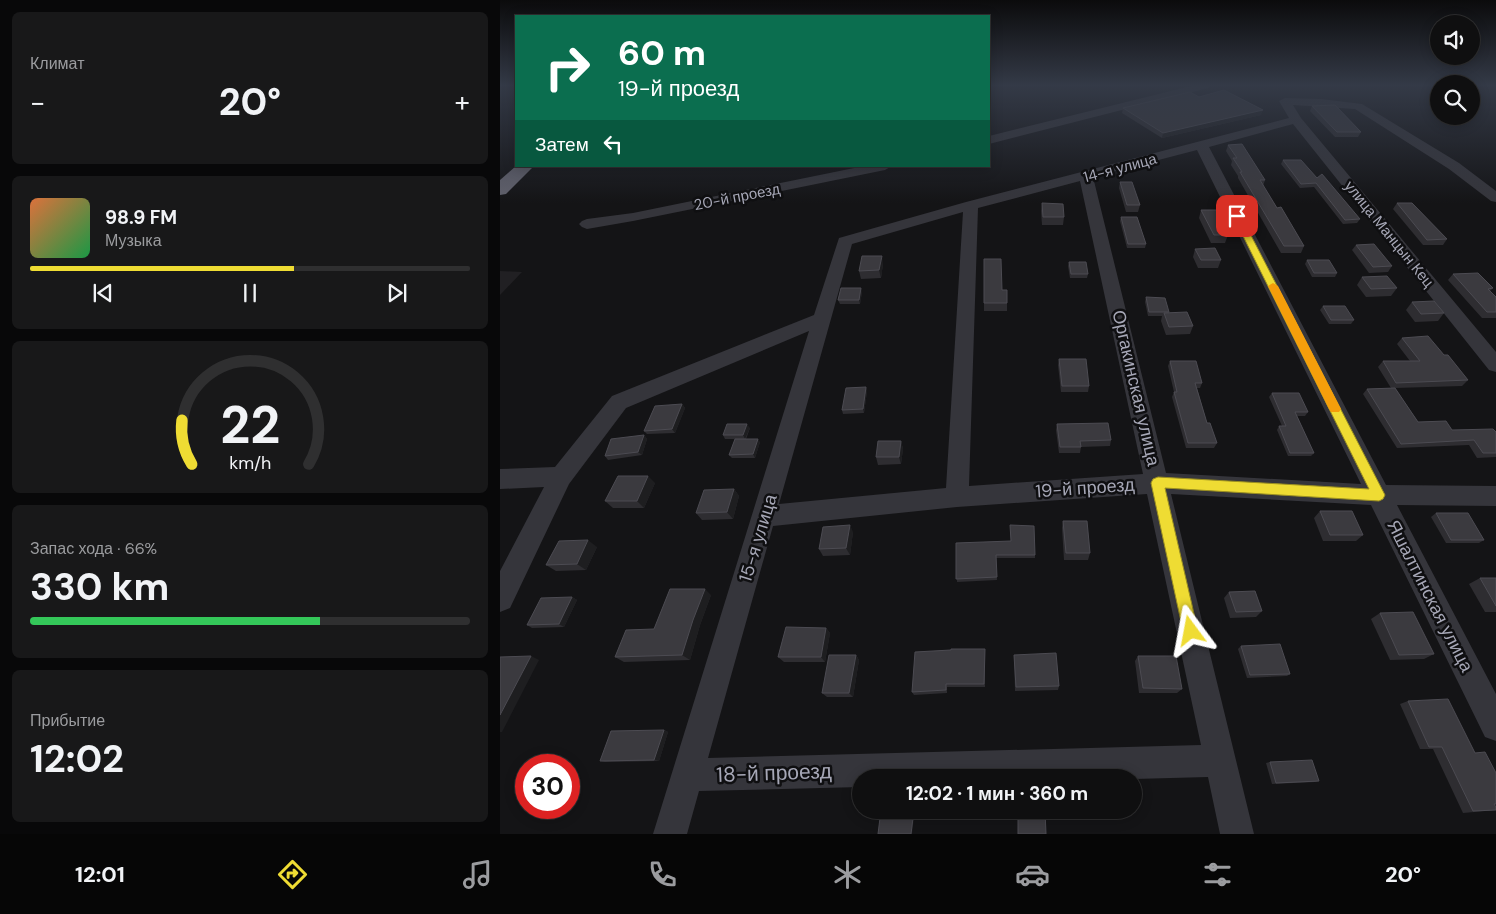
<!DOCTYPE html>
<html lang="ru">
<head>
<meta charset="utf-8">
<style>
  :root { --surface:#0f0f10; --page:#181819; --text:#f1f3f6; --muted:#9b9c9f; --line:#2f2f30; --accent:#efdc33 }
  body { margin:0; font-family:"DM Sans",sans-serif; background:var(--page); color:var(--text); height:100vh; display:flex; flex-direction:column; font-size:19px; white-space:nowrap }
  * { box-sizing:border-box; margin:0 }
  p { font-size:16px; color:var(--muted) }
  .icon { flex:none; width:28px; height:28px; fill:none; stroke:currentColor; stroke-width:2; stroke-linecap:round; stroke-linejoin:round }
  .map { position:relative; flex:1; overflow:hidden }
  .details { display:flex; flex-direction:column; gap:12px; padding:12px; background:#080809; width:500px }
  .details>* { flex:none }
  .top-card { position:absolute; left:15px; top:15px; width:475px; height:152px; border-radius:0px; box-shadow:0 2px 12px #0003,0 0 0 1px var(--line); background:#0b6e4f; color:#fff; overflow:hidden }
  .fabs { position:absolute; left:930px; top:15px; display:grid; gap:10px }
  .fabs a { display:grid; place-items:center; width:50px; height:50px; border-radius:50%; background:var(--surface); box-shadow:0 2px 12px #0003,0 0 0 1px var(--line); font-size:25px }
  .speed { position:absolute; left:15px; top:754px; display:flex; gap:10px; font-size:25px; font-weight:700; text-align:center }
  .speed>* { display:grid; place-content:center; width:65px; height:65px; border-radius:50%; background:var(--surface); box-shadow:0 2px 12px #0003,0 0 0 1px var(--line); line-height:1 }
  .speed .limit { border:8px solid #d22; background:#fff; color:#111 }
  .pin { position:absolute; display:grid; place-items:center; width:42px; height:42px; color:#fff; margin:-21px; border-radius:10px; box-shadow:0 2px 8px #0006 }
  .me { position:absolute; width:55px; margin:-28px; rotate:347deg; stroke-linejoin:round; filter:drop-shadow(0 0 4px #0008) }
  .turn { display:flex; align-items:center; gap:18px; height:105px; padding:0 20px; font-size:22px }
  .turn .icon { width:65px; height:65px; stroke-width:2.5 }
  .turn b { display:block; font-size:35px; line-height:42px }
  .then { display:flex; align-items:center; height:48px; padding:0 20px; background:#0003; gap:10px; font-size:19px }
  .big { font-size:38px; font-weight:700; line-height:1.1 }
  .details .card { flex:1; display:flex; flex-direction:column; justify-content:center; gap:8px; min-width:0; padding:0 18px; border-radius:8px; background:var(--page) }
  .details .dial { align-items:center; gap:0 }
  .dial svg { height:130px; overflow:visible; fill:none; stroke:var(--line); stroke-width:7; stroke-linecap:round; text-anchor:middle }
  .dial text { fill:var(--text); stroke:none }
  .song { display:flex; align-items:center; gap:15px }
  .cover { width:60px; height:60px; border-radius:8px; background:linear-gradient(135deg,hsl(20 70% 55%),hsl(140 70% 35%)) }
  .played { height:5px; border-radius:2px; background:linear-gradient(90deg,var(--accent) 60%,var(--line) 60%) }
  .keys { display:flex; justify-content:space-around; direction:ltr }
  .heat { display:flex; justify-content:space-between; align-items:center; font-size:28px; direction:ltr }
  .charge { height:8px; border-radius:4px; background:linear-gradient(90deg,#34c759 66%,var(--line) 0) }
  .trip { position:absolute; left:352px; top:769px; width:290px; height:50px; border-radius:25px; background:var(--surface); box-shadow:0 2px 12px #0003,0 0 0 1px var(--line); font-weight:700; line-height:50px; text-align:center }
  .tab-bar { display:flex; height:80px; justify-content:space-around; align-items:center; background:#060606; color:var(--muted) }
  .tab-bar .icon { width:35px; height:35px }
  .tab-bar .on { color:var(--accent) }
  .tab-bar b { font-size:22px; color:var(--text) }
  main { display:flex; flex:1; min-height:0 }
  .map>svg:first-child { display:block }
  .built { fill:#212023 }
  .lines { fill:none; stroke-linecap:round; stroke-linejoin:round }
  .minor { fill:#35353b; fill-rule:evenodd }
  .highway { fill:#61616c; fill-rule:evenodd }
  .wall { fill:#2e2d31 }
  .shaded-wall { fill:#1e1e20 }
  .building { fill:#3b3a3f; stroke:#4c4b52 }
  .route { fill:#efdc33; stroke:#9b8f21 }
  .slow { fill:#f59e0b }
  .labels { text-anchor:middle; stroke-width:5; stroke-linejoin:round; paint-order:stroke }
  .far-street-label { font-size:15px; fill:#a6a7b6; stroke:#0f0f11 }
  .street-label { font-size:18px; fill:#a6a7b6; stroke:#0f0f11 }
  .near-street-label { font-size:21px; fill:#a6a7b6; stroke:#0f0f11 }
</style>
</head>
<body>
<main>
<section class="details">
<div class="card"><p>Климат</p>
<div class="heat"><a>−</a><b class="big">20°</b><a>+</a></div>
</div>
<div class="card">
<div class="song"><i class="cover"></i><div><b>98.9 FM</b><p>Музыка</p></div></div>
<div class="played"></div>
<div class="keys"><svg class="icon" aria-label="previous" viewBox="0 0 24 24"><path d="M18 5L8 12l10 7zM5 5v14"/></svg><svg class="icon" aria-label="pause" viewBox="0 0 24 24"><path d="M8 5v14M16 5v14"/></svg><svg class="icon" aria-label="next" viewBox="0 0 24 24"><path d="M6 5l10 7-10 7zM19 5v14"/></svg></div>
</div>
<div class="card dial"><svg viewBox="0 0 100 80">
<path d="M14 69A42 42 0 1 1 86 69"/>
<path d="M14 69A42 42 0 0 1 8 42" stroke="#efdc33"/>
<text x="50" y="56" font-size="32" font-weight="700">22</text>
<text x="50" y="72" font-size="11">km/h</text>
</svg></div>
<div class="card"><p>Запас хода · 66%</p><b class="big">330 km</b><div class="charge"></div></div>
<div class="card"><p>Прибытие</p><b class="big">12:02</b></div>
</section>
<div class="map">
<svg width="996" height="834" viewBox="0 0 996 834">
  <rect width="100%" height="100%" fill="#141416"/>
  <path class="built" d="M0,271L22,272L0,295Z"/>
  <g class="lines">
    <g class="minor">
      <path d="M691,86H709L708,88L489,144V136Z"/>
      <path d="M785,98L821,99L862,104L959,163L996,191V202L991,201L949,169L855,109L793,105L801,118L996,352V372L989,370L793,124L709,147L886,485L996,486V506L897,505L996,694V741L985,737L871,505L671,494L754,834H720L708,777L634,779V778H361V787L199,791L187,834H153L309,331L126,408L69,484L10,608L0,612V571L44,487L0,489V469L55,467L112,396L314,315L339,238L466,202L789,118L779,101ZM697,150L861,484L666,473L593,177ZM580,181L643,474L469,486L478,208ZM463,212L446,488L279,504L352,244ZM647,494L701,745L208,758L273,526L457,507Z"/>
      <path d="M364,166H392L385,170L133,221L87,229L82,227L79,224L82,221L87,219L133,213Z"/>
    </g>
    <path class="highway" d="M16,166H34L6,194L0,195V180Z"/>
  </g>
  <g class="wall">
    <path d="M699,97L761,115L662,138L622,113L623,108Z"/>
    <path d="M812,106L861,132L858,137H835L810,111Z"/>
    <path d="M728,145L765,180L763,186L777,208L804,246L801,253H781L738,178V176L731,165L732,161L726,151Z"/>
    <path d="M783,160L817,178L860,219L857,223L843,224L814,187L800,188L781,164Z"/>
    <path d="M620,182L640,205L638,212H626L619,188Z"/>
    <path d="M542,203L564,217L563,225H542L541,211Z"/>
    <path d="M897,203L947,239L943,245H923L893,209Z"/>
    <path d="M701,210L728,235L725,243H711L699,218Z"/>
    <path d="M621,217L646,244L645,248H627L620,221Z"/>
    <path d="M856,245L892,266L888,272L869,273L852,250Z"/>
    <path d="M695,249L721,260L718,268H698L693,257Z"/>
    <path d="M484,259L502,290L507,303V311H484Z"/>
    <path d="M807,260L837,273L835,277H812L805,264Z"/>
    <path d="M569,262L588,274L587,278H570L568,266Z"/>
    <path d="M383,264L381,278L361,279L359,271Z"/>
    <path d="M953,274L993,288L990,291L996,297V318H982L948,280Z"/>
    <path d="M862,277L897,288L891,296L866,297L857,285Z"/>
    <path d="M362,292L360,304H340L338,300Z"/>
    <path d="M646,297L669,313L693,326L690,334L666,335L661,321L662,316H648L645,302Z"/>
    <path d="M912,302L944,313L938,321L915,322L906,310Z"/>
    <path d="M823,306L854,320L851,324H829L820,310Z"/>
    <path d="M902,338L944,355L968,380L962,386L895,388L918,422L952,430L996,432V457L977,458L969,445L897,448L863,394L867,389L891,388L878,367L883,361H910L897,344Z"/>
    <path d="M559,359L589,386L588,392H561L558,365Z"/>
    <path d="M670,361L702,383L700,388H697L707,423L717,443L714,448H686L672,397L674,392L668,366Z"/>
    <path d="M366,387L367,391L364,413L343,414L342,410Z"/>
    <path d="M772,393L808,412L805,416H797L814,453L811,456H788L777,430L779,426H782L769,397Z"/>
    <path d="M182,404L185,408L175,433L147,434L144,431Z"/>
    <path d="M557,424L611,440L610,446L581,447L580,453H559L556,430Z"/>
    <path d="M250,428L246,439L260,442L255,458H232L229,455L235,439H225L223,435Z"/>
    <path d="M144,435L147,439L142,455L108,460L105,456Z"/>
    <path d="M401,441L403,449L401,464L378,465L376,457Z"/>
    <path d="M155,483L144,508H113L105,501Z"/>
    <path d="M234,489L239,496L233,519L202,520L196,513Z"/>
    <path d="M820,511L863,535L856,541H823L814,518Z"/>
    <path d="M936,513L984,540L979,543H946L931,517Z"/>
    <path d="M563,521L590,553L588,560H564L562,528Z"/>
    <path d="M353,532L350,555L323,556L319,549Z"/>
    <path d="M456,543L535,555V558H496L497,580L457,582Z"/>
    <path d="M97,547L86,570L56,571L46,565Z"/>
    <path d="M980,578H996V612H985L969,584Z"/>
    <path d="M729,592L762,611L756,617L730,618L724,598Z"/>
    <path d="M211,595L200,625L190,660L124,662L115,657L154,629Z"/>
    <path d="M72,597L77,600L64,627L32,628L27,625Z"/>
    <path d="M880,613L934,654L924,659L890,660L871,619Z"/>
    <path d="M326,628L330,633L325,662H284L278,657Z"/>
    <path d="M741,646L790,674L787,676L747,678L738,649Z"/>
    <path d="M485,649V687H447V693L414,695L412,692Z"/>
    <path d="M356,655L359,660L353,697H327L322,693Z"/>
    <path d="M514,655L559,686L558,690L515,691Z"/>
    <path d="M638,656L682,689L677,693H639L635,661Z"/>
    <path d="M908,701L975,753L996,773V804L994,805L996,810L963,813L933,749H920L900,704Z"/>
    <path d="M164,730L168,732L159,761L105,762L100,761Z"/>
    <path d="M770,762L819,781L815,782L772,784L766,763Z"/>
  </g>
  <g class="shaded-wall">
    <path d="M763,110L761,115L662,138L663,133Z"/>
    <path d="M382,256L383,264L381,278L379,270Z"/>
    <path d="M361,288L362,292L360,304L359,300Z"/>
    <path d="M366,387L367,391L364,413L363,409Z"/>
    <path d="M182,404L185,408L175,433L172,429Z"/>
    <path d="M247,424L250,428L245,439L243,435Z"/>
    <path d="M144,435L147,439L142,455L138,452Z"/>
    <path d="M258,439L260,442L255,458L253,454Z"/>
    <path d="M401,441L403,449L401,464L399,457Z"/>
    <path d="M148,476L155,483L144,508L137,501Z"/>
    <path d="M234,489L239,496L233,519L227,512Z"/>
    <path d="M350,525L353,532L350,555L346,548Z"/>
    <path d="M88,540L97,547L86,570L77,564Z"/>
    <path d="M205,589L211,595L200,625L190,660L182,655L193,620Z"/>
    <path d="M72,597L77,600L64,627L59,624Z"/>
    <path d="M326,628L330,633L325,662L321,657Z"/>
    <path d="M356,655L359,660L353,697L349,693Z"/>
    <path d="M31,656L39,660L2,732H0V715Z"/>
    <path d="M164,730L168,732L159,761L154,760Z"/>
    <path d="M414,810H415L412,834H411Z"/>
  </g>
  <g class="building">
    <path d="M724,90L763,110L663,133L623,108L690,92L699,97Z"/>
    <path d="M835,105L861,132H837L812,106Z"/>
    <path d="M742,144L765,180H760L777,208L781,207L804,246H784L740,172H742L733,158H737L728,145Z"/>
    <path d="M783,160H801L817,178L822,174L860,219L845,220L816,183L801,184Z"/>
    <path d="M620,182H632L640,205H627Z"/>
    <path d="M542,203L563,204L564,217H543Z"/>
    <path d="M897,203H912L947,239L927,240Z"/>
    <path d="M701,210H717L728,235H714Z"/>
    <path d="M621,217H637L646,244H628Z"/>
    <path d="M874,244L892,266L873,267L856,245Z"/>
    <path d="M715,248L721,260H701L695,249Z"/>
    <path d="M362,256H382L379,270L359,271Z"/>
    <path d="M484,259H501L502,290H507V303H484Z"/>
    <path d="M807,260H829L837,273H814Z"/>
    <path d="M569,262H586L588,274H571Z"/>
    <path d="M978,273L993,288L988,289L996,297V312H987L953,274Z"/>
    <path d="M887,276L897,288L871,289L862,277Z"/>
    <path d="M341,288H361L359,300H338Z"/>
    <path d="M646,297L665,298L669,312H649Z"/>
    <path d="M934,301L944,313L921,314L912,302Z"/>
    <path d="M823,306H845L854,320H831Z"/>
    <path d="M687,312L693,326L669,327L664,313Z"/>
    <path d="M928,336L944,355H948L968,380L896,383L883,361H920L902,338Z"/>
    <path d="M559,359H586L589,386H562Z"/>
    <path d="M670,361H696L702,383H695L707,423H710L717,443H688L674,392H677Z"/>
    <path d="M366,387L363,409L342,410L346,388Z"/>
    <path d="M895,388L918,422L946,421L952,430L993,429L996,432V453H983L974,440L901,444L867,389Z"/>
    <path d="M772,393H799L808,412H795L814,453H790L779,426H786Z"/>
    <path d="M182,404L172,429L144,431L155,406Z"/>
    <path d="M608,423L611,440L580,441L581,447H560L557,424Z"/>
    <path d="M227,424H247L243,435H223Z"/>
    <path d="M144,435L138,452L105,456L111,439Z"/>
    <path d="M235,439H258L253,454L229,455Z"/>
    <path d="M378,441H401L399,457H376Z"/>
    <path d="M118,476H148L137,501H105Z"/>
    <path d="M234,489L227,512L196,513L204,490Z"/>
    <path d="M820,511H852L863,535H830Z"/>
    <path d="M936,513H968L984,540H951Z"/>
    <path d="M563,521H587L590,553H566Z"/>
    <path d="M350,525L346,548L319,549L323,527Z"/>
    <path d="M510,525L534,526L535,555H496L497,577L456,579V543L511,541Z"/>
    <path d="M88,540L77,564L46,565L59,541Z"/>
    <path d="M980,578H996V606Z"/>
    <path d="M170,589H205L193,620L182,655L115,657L126,630L154,629Z"/>
    <path d="M755,591L762,611L736,612L729,592Z"/>
    <path d="M72,597L59,624L27,625L41,598Z"/>
    <path d="M913,612L934,654L899,655L880,613Z"/>
    <path d="M286,627L326,628L321,657H278Z"/>
    <path d="M780,644L790,674L750,675L741,646Z"/>
    <path d="M451,649H485L484,684H446V690L412,692L415,652L451,650Z"/>
    <path d="M556,653L559,686L516,687L514,655Z"/>
    <path d="M329,655H356L349,693H322Z"/>
    <path d="M31,656L0,715V657Z"/>
    <path d="M638,656H676L682,689L643,688Z"/>
    <path d="M948,699L975,753L985,752L996,773V804H994L996,807V810L973,811L942,747H929L908,701Z"/>
    <path d="M164,730L154,760L100,761L111,731Z"/>
    <path d="M812,760L819,781L776,783L770,762Z"/>
    <path d="M381,810H414L411,834H378Z"/>
    <path d="M518,810H545L546,834H518Z"/>
  </g>
  <linearGradient id="sky" x2="0" y2="1"><stop stop-color="#0b0b0c"/><stop offset="0.42" stop-color="#343a47"/><stop offset="1" stop-color="#343a47" stop-opacity="0"/></linearGradient>
  <rect width="996" height="203" fill="url(#sky)"/>
  <path class="route" d="M737,213L741,216L885,495L883,499L879,501L665,488L698,631L696,636L691,638L686,636L683,631L651,483L653,479L658,477L869,489L733,216Z"/>
  <path class="slow" d="M773,283L778,286L841,409L839,412H831L829,409L768,286Z"/>
  <g class="labels">
    <g class="far-street-label">
      <text transform="translate(620 168) rotate(-15)" y="5">14-я улица</text>
      <text transform="translate(237 197) rotate(-11)" y="5">20-й проезд</text>
      <text transform="translate(889 234) rotate(51)" y="5">улица Манцын Кец</text>
    </g>
    <g class="street-label">
      <text transform="translate(636 388) rotate(77)" y="6">Оргакинская улица</text>
      <text transform="translate(585 488) rotate(-4)" y="6">19-й проезд</text>
      <text transform="translate(258 538) rotate(-73)" y="6">15-я улица</text>
      <text transform="translate(930 596) rotate(63)" y="6">Яшалтинская улица</text>
    </g>
    <g class="near-street-label">
      <text transform="translate(274 773) rotate(-2)" y="7">18-й проезд</text>
    </g>
  </g>
</svg>
<div class="fabs">
<a><svg class="icon" aria-label="sound" viewBox="0 0 24 24"><path d="M4 9h4l5-4v14l-5-4H4zM17 9q2 3 0 6"/></svg></a>
<a><svg class="icon" aria-label="search" viewBox="0 0 24 24"><circle cx="10" cy="10" r="6"/><path d="M15 15l6 6"/></svg></a>
</div>
<div class="speed"><div class="limit">30</div></div>
<div class="pin" style="left:737px;top:216px;background:#d93025"><svg class="icon" aria-label="arrive" viewBox="0 0 24 24"><path d="M6 21V4h12l-3 4 3 4H6"/></svg></div>
<svg class="me" style="left:691px;top:631px" viewBox="-20 -20 40 40"><path d="M0-17L14 15 0 8-14 15z" fill="#efdc33" stroke="#fff" stroke-width="4"/></svg>
<div class="trip">12:02 · 1 мин · 360 m</div>
<div class="top-card">
<div class="turn"><svg class="icon" aria-label="right" viewBox="0 0 24 24"><path d="M7 20v-9h11M14 6l5 5-5 5"/></svg><div><b>60 m</b>19-й проезд</div></div>
<div class="then">Затем<svg class="icon" aria-label="left" viewBox="0 0 24 24"><path d="M17 20v-9H6M10 6l-5 5 5 5"/></svg></div>
</div>
</div>
</main>
<nav class="tab-bar">
<b>12:01</b>
<svg class="icon on" aria-label="directions" viewBox="0 0 24 24"><path d="M12 3l9 9-9 9-9-9zM9 14v-3h6M13 9l2 2-2 2"/></svg>
<svg class="icon" aria-label="music" viewBox="0 0 24 24"><path d="M9 18V5l10-2v13"/><circle cx="6" cy="18" r="3"/><circle cx="16" cy="16" r="3"/></svg>
<svg class="icon" aria-label="phone" viewBox="0 0 24 24"><path d="M5 4h4l2 5-3 2q2 4 5 5l2-3 5 2v4C11 20 4 13 5 4z"/></svg>
<svg class="icon" aria-label="climate" viewBox="0 0 24 24"><path d="M12 3v18M4 7l16 10M4 17L20 7"/></svg>
<svg class="icon" aria-label="car" viewBox="0 0 24 24"><path d="M5 17H2v-5l4-1 3-4h7l3 4 3 1v5h-3M9 17h6M6 11h13"/><circle cx="7" cy="17" r="2"/><circle cx="17" cy="17" r="2"/></svg>
<svg class="icon" aria-label="filters" viewBox="0 0 24 24"><path d="M4 7h16M4 17h16"/><circle cx="9" cy="7" r="2"/><circle cx="15" cy="17" r="2"/></svg>
<b>20°</b>
</nav>
</body>
</html>
